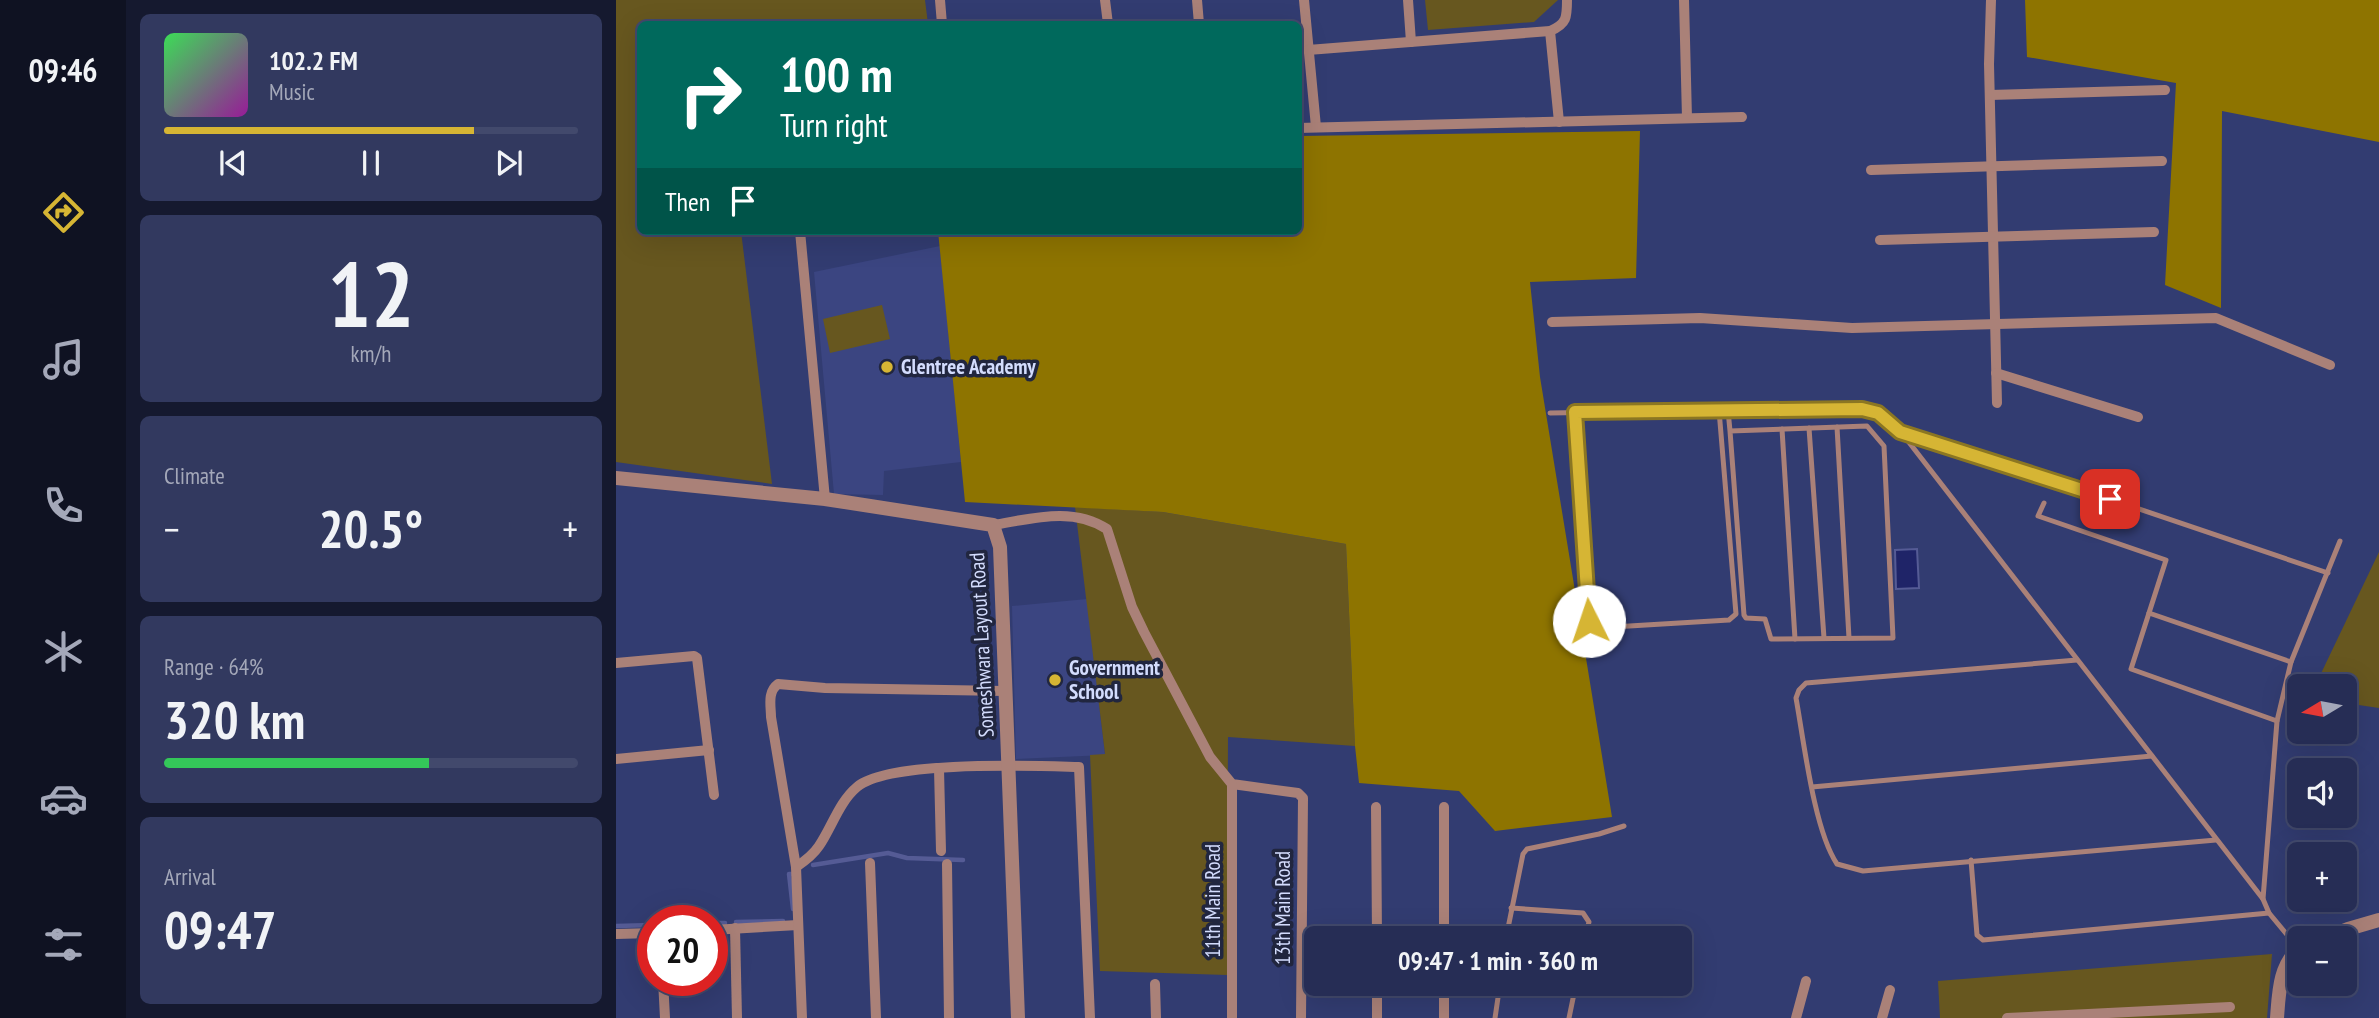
<!DOCTYPE html>
<html lang="en">
<head>
<meta charset="utf-8">
<style>
  :root { --surface:#262d55; --page:#32395f; --text:#f1f3f6; --muted:#a4a8b9; --line:#42496c; --accent:#d6b534 }
  body { margin:0; font-family:"PT Sans Narrow",sans-serif; background:var(--page); color:var(--text); height:100vh; display:flex; flex-direction:column; font-size:26px; white-space:nowrap }
  * { box-sizing:border-box; margin:0 }
  p { font-size:23px; color:var(--muted) }
  .icon { flex:none; width:38px; height:38px; fill:none; stroke:currentColor; stroke-width:2; stroke-linecap:round; stroke-linejoin:round }
  .map { position:relative; flex:1; overflow:hidden }
  .panel { display:flex; flex-direction:column; gap:14px; padding:14px; background:#15192f; width:490px }
  .panel>* { flex:none }
  .guide { position:absolute; left:21px; top:21px; width:665px; height:214px; border-radius:10px; box-shadow:0 7px 28px #0002,0 0 0 2px var(--line); background:#00695c; color:#fff; overflow:hidden }
  .needle { width:46px; rotate:260deg }
  .tools { position:absolute; left:1671px; top:674px; display:grid; gap:14px }
  .tools a { display:grid; place-items:center; width:70px; height:70px; border-radius:10px; background:var(--surface); box-shadow:0 7px 28px #0002,0 0 0 2px var(--line); font-size:35px }
  .speed { position:absolute; left:21px; top:905px; display:flex; gap:14px; font-size:35px; font-weight:700; text-align:center }
  .speed>* { display:grid; place-content:center; width:91px; height:91px; border-radius:50%; background:var(--surface); box-shadow:0 7px 28px #0002,0 0 0 2px var(--line); line-height:1 }
  .speed .limit { border:10px solid #d22; background:#fff; color:#111 }
  .pin { position:absolute; display:grid; place-items:center; width:60px; height:60px; color:#fff; margin:-30px; border-radius:14px; box-shadow:0 4px 10px #0006 }
  .me { position:absolute; width:77px; margin:-38px; rotate:356deg; stroke-linejoin:round; filter:drop-shadow(0 0 5px #0008) }
  .turn { display:flex; align-items:center; gap:24px; height:147px; padding:0 28px; font-size:32px }
  .turn .icon { width:91px; height:91px; stroke-width:2.5 }
  .turn b { display:block; font-size:49px; line-height:60px }
  .then { display:flex; align-items:center; height:66px; padding:0 28px; background:#0003; gap:14px; font-size:26px }
  .big { font-size:52px; font-weight:700; line-height:1.1 }
  .panel .widget { flex:1; display:flex; flex-direction:column; justify-content:center; gap:10px; min-width:0; padding:0 24px; border-radius:10px; background:var(--page) }
  .panel .dial { align-items:center; gap:0 }
  .dial b { font-size:91px; line-height:1 }
  .song { display:flex; align-items:center; gap:21px }
  .cover { width:84px; height:84px; border-radius:10px; background:linear-gradient(135deg,hsl(130 70% 55%),hsl(300 70% 35%)) }
  .played { height:7px; border-radius:4px; background:linear-gradient(90deg,var(--accent) 75%,var(--line) 75%) }
  .keys { display:flex; justify-content:space-around; direction:ltr }
  .heat { display:flex; justify-content:space-between; align-items:center; font-size:38px; direction:ltr }
  .charge { height:10px; border-radius:5px; background:linear-gradient(90deg,#34c759 64%,var(--line) 0) }
  .trip { position:absolute; left:688px; top:926px; width:388px; height:70px; border-radius:10px; background:var(--surface); box-shadow:0 7px 28px #0002,0 0 0 2px var(--line); font-weight:700; line-height:70px; text-align:center }
  main { display:flex; flex:1; min-height:0 }
  .menu { display:flex; flex-direction:column; width:126px; justify-content:space-around; align-items:center; background:#0f1222; color:var(--muted) }
  .menu .icon { width:49px; height:49px }
  .menu .current { color:var(--accent) }
  .menu b { font-size:32px; color:var(--text) }
  .map>svg:first-child { display:block }
  .built { fill:#3b4581 }
  .green { fill:#67571f }
  .forest { fill:#8e7400 }
  .water { fill:#1f2468; stroke:#555b95; stroke-width:2 }
  .lines { fill:none; stroke-linecap:round; stroke-linejoin:round }
  .stream { stroke:#555b95; stroke-width:4.5 }
  .service { stroke:#aa8178; stroke-width:5 }
  .minor { stroke:#aa8178; stroke-width:10 }
  .tertiary { stroke:#aa8178; stroke-width:14 }
  .route-casing { stroke:#8b7622; stroke-width:18 }
  .route { stroke:#d6b534; stroke-width:12 }
  .poi-dot { fill:#d6b534; stroke:#21263f; stroke-width:2.5 }
  .labels { text-anchor:middle; stroke-width:7; stroke-linejoin:round; paint-order:stroke }
  .poi-label { font-size:21px; font-weight:bold; fill:#d3dcfd; stroke:#21263f; text-anchor:start }
  .street-label { font-size:21px; fill:#d3dcfd; stroke:#21263f }
</style>
</head>
<body>
<main>
<nav class="menu">
<b>09:46</b>
<svg class="icon current" aria-label="directions" viewBox="0 0 24 24"><path d="M12 3l9 9-9 9-9-9zM9 14v-3h6M13 9l2 2-2 2"/></svg>
<svg class="icon" aria-label="music" viewBox="0 0 24 24"><path d="M9 18V5l10-2v13"/><circle cx="6" cy="18" r="3"/><circle cx="16" cy="16" r="3"/></svg>
<svg class="icon" aria-label="phone" viewBox="0 0 24 24"><path d="M5 4h4l2 5-3 2q2 4 5 5l2-3 5 2v4C11 20 4 13 5 4z"/></svg>
<svg class="icon" aria-label="climate" viewBox="0 0 24 24"><path d="M12 3v18M4 7l16 10M4 17L20 7"/></svg>
<svg class="icon" aria-label="car" viewBox="0 0 24 24"><path d="M5 17H2v-5l4-1 3-4h7l3 4 3 1v5h-3M9 17h6M6 11h13"/><circle cx="7" cy="17" r="2"/><circle cx="17" cy="17" r="2"/></svg>
<svg class="icon" aria-label="filters" viewBox="0 0 24 24"><path d="M4 7h16M4 17h16"/><circle cx="9" cy="7" r="2"/><circle cx="15" cy="17" r="2"/></svg>
</nav>
<section class="panel">
<div class="widget">
<div class="song"><i class="cover"></i><div><b>102.2 FM</b><p>Music</p></div></div>
<div class="played"></div>
<div class="keys"><svg class="icon" aria-label="previous" viewBox="0 0 24 24"><path d="M18 5L8 12l10 7zM5 5v14"/></svg><svg class="icon" aria-label="pause" viewBox="0 0 24 24"><path d="M8 5v14M16 5v14"/></svg><svg class="icon" aria-label="next" viewBox="0 0 24 24"><path d="M6 5l10 7-10 7zM19 5v14"/></svg></div>
</div>
<div class="widget dial"><b>12</b><p>km/h</p></div>
<div class="widget"><p>Climate</p>
<div class="heat"><a>−</a><b class="big">20.5°</b><a>+</a></div>
</div>
<div class="widget"><p>Range · 64%</p><b class="big">320 km</b><div class="charge"></div></div>
<div class="widget"><p>Arrival</p><b class="big">09:47</b></div>
</section>
<div class="map">
<svg width="1763" height="1018" viewBox="0 0 1763 1018">
  <rect width="100%" height="100%" fill="#323c71"/>
  <g class="built">
    <path d="M324,246L345,462L268,471L267,495L218,494L198,272Z"/>
    <path d="M471,599L489,755L400,759L396,606Z"/>
  </g>
  <g class="green">
    <path d="M0,0H309L312,24H24V231H125L156,484L0,462Z"/>
    <path d="M809,0H942L918,22L812,30Z"/>
    <path d="M266,305L274,339L214,353L207,319Z"/>
    <path d="M459,507L547,512L730,544L739,746L612,737L611,975L484,971L474,755L489,754Z"/>
    <path d="M1763,552V708L1729,703V686H1699Z"/>
    <path d="M1656,954L1651,1018H1324L1322,981Z"/>
  </g>
  <g class="forest">
    <path d="M1409,0H1763V142L1606,111L1605,308L1549,285L1560,83L1411,57Z"/>
    <path d="M1024,131L1020,278L914,282L924,377L996,817L879,831L843,791L743,783L739,746L730,544L547,512L349,502L322,231H682L683,136Z"/>
  </g>
  <path class="water" d="M1301,549L1303,588L1280,589L1279,550Z"/>
  <g class="lines">
    <g class="stream">
      <path d="M197,865L272,853L291,858L347,860"/>
      <path d="M176,874H173L177,909"/>
      <path d="M120,922L167,921"/>
      <path d="M96,923H109"/>
      <path d="M0,926L37,925"/>
    </g>
    <g class="service">
      <path d="M1112,410L1114,431L1128,615L1130,618L1149,619L1155,639L1277,638L1268,446L1251,426L1114,431"/>
      <path d="M959,412L973,621L980,628L1113,620L1120,614L1103,410"/>
      <path d="M934,413L1234,408L1262,413L1285,432L1647,899L1653,913L1682,948"/>
      <path d="M1221,427L1233,638"/>
      <path d="M1193,428L1208,638"/>
      <path d="M1166,429L1179,639"/>
      <path d="M1285,432L1470,491L1712,573"/>
      <path d="M1428,503L1422,516L1550,560L1515,669L1661,721"/>
      <path d="M1533,613L1675,662"/>
      <path d="M1461,660L1190,683L1183,690L1180,698C1188,742 1198,830 1221,864L1247,871L1600,840"/>
      <path d="M1196,787L1536,756"/>
      <path d="M1355,860L1361,935L1367,940L1653,913"/>
      <path d="M1647,899L1661,721L1675,662L1724,541"/>
      <path d="M895,908L967,913L973,922L969,938"/>
      <path d="M890,938L907,854L911,849L983,834L1008,826"/>
      <path d="M879,1018L884,984"/>
      <path d="M953,1018L960,984"/>
    </g>
    <g class="minor">
      <path d="M324,0L326,24"/>
      <path d="M489,0L492,24"/>
      <path d="M581,0L583,24"/>
      <path d="M688,0L700,127"/>
      <path d="M792,0L795,42"/>
      <path d="M1068,0L1071,118"/>
      <path d="M1375,0L1373,64L1381,403"/>
      <path d="M934,31L943,122"/>
      <path d="M692,50L934,31C951,24 951,17 951,0"/>
      <path d="M1374,95L1549,90"/>
      <path d="M682,128L1126,117"/>
      <path d="M1255,170L1546,161"/>
      <path d="M184,231L209,499"/>
      <path d="M1264,240L1538,232"/>
      <path d="M936,322L1084,318L1236,328L1600,318L1714,365"/>
      <path d="M1380,373L1522,417"/>
      <path d="M377,525C415,519 456,506 491,529L516,607L528,632L594,757L616,784L682,793L687,798L685,1018"/>
      <path d="M0,663L78,656L81,658L98,795"/>
      <path d="M0,759L93,750"/>
      <path d="M323,769L325,851"/>
      <path d="M760,807L761,938"/>
      <path d="M254,863L260,1018"/>
      <path d="M331,864L333,1018"/>
      <path d="M180,867C189,861 197,855 203,846C216,827 223,802 241,787C272,760 419,766 463,767L474,1018"/>
      <path d="M119,928L121,1018"/>
      <path d="M96,930L182,925"/>
      <path d="M0,934L37,933"/>
      <path d="M828,938V807"/>
      <path d="M47,980L49,1018"/>
      <path d="M539,984L540,1018"/>
      <path d="M761,984V1018"/>
      <path d="M186,1018L180,867L155,717C155,706 151,692 162,684L209,688L389,691"/>
      <path d="M616,1018V784"/>
      <path d="M828,1018V984"/>
      <path d="M1180,1018L1190,981"/>
      <path d="M1266,1018L1274,990"/>
      <path d="M1391,1018L1614,1007"/>
    </g>
    <g class="tertiary">
      <path d="M0,478L209,499L377,525L384,547L402,1018"/>
      <path d="M1710,938L1732,929L1763,920"/>
      <path d="M1661,1018C1663,993 1663,965 1684,948"/>
    </g>
  </g>
  <g class="lines">
    <g class="route-casing">
      <path id="route" d="M973,621L959,412L1246,409L1262,413L1284,432L1494,499"/>
    </g>
    <use href="#route" class="route"/>
  </g>
  <g class="poi-dot">
    <circle cx="271" cy="367" r="7"/>
    <circle cx="439" cy="680" r="7"/>
  </g>
  <g class="labels">
    <g class="poi-label">
      <text x="285" y="374">Glentree Academy</text>
      <text x="453" y="675">Government<tspan x="453" dy="24">School</tspan></text>
    </g>
    <g class="street-label">
      <text transform="translate(366 645) rotate(-93)" y="7">Someshwara Layout Road</text>
      <text transform="translate(597 901) rotate(-90)" y="7">11th Main Road</text>
      <text transform="translate(667 908) rotate(-90)" y="7">13th Main Road</text>
    </g>
  </g>
</svg>
<div class="tools">
<a><svg class="needle" viewBox="-14 -14 28 28"><path d="M0-13l5 13h-10z" fill="#e53935"/><path d="M0 13l5-13h-10z" fill="#a4a8b9"/></svg></a>
<a><svg class="icon" aria-label="sound" viewBox="0 0 24 24"><path d="M4 9h4l5-4v14l-5-4H4zM17 9q2 3 0 6"/></svg></a>
<a>+</a>
<a>−</a>
</div>
<div class="speed"><div class="limit">20</div></div>
<div class="pin" style="left:1494px;top:499px;background:#d93025"><svg class="icon" aria-label="arrive" viewBox="0 0 24 24"><path d="M6 21V4h12l-3 4 3 4H6"/></svg></div>
<svg class="me" style="left:973px;top:621px" viewBox="-20 -20 40 40"><circle r="19" fill="#fff"/><path d="M0-13L10 11 0 6-10 11z" fill="#d6b534"/></svg>
<div class="trip">09:47 · 1 min · 360 m</div>
<div class="guide">
<div class="turn"><svg class="icon" aria-label="right" viewBox="0 0 24 24"><path d="M7 20v-9h11M14 6l5 5-5 5"/></svg><div><b>100 m</b>Turn right</div></div>
<div class="then">Then<svg class="icon" aria-label="arrive" viewBox="0 0 24 24"><path d="M6 21V4h12l-3 4 3 4H6"/></svg></div>
</div>
</div>
</main>
</body>
</html>
